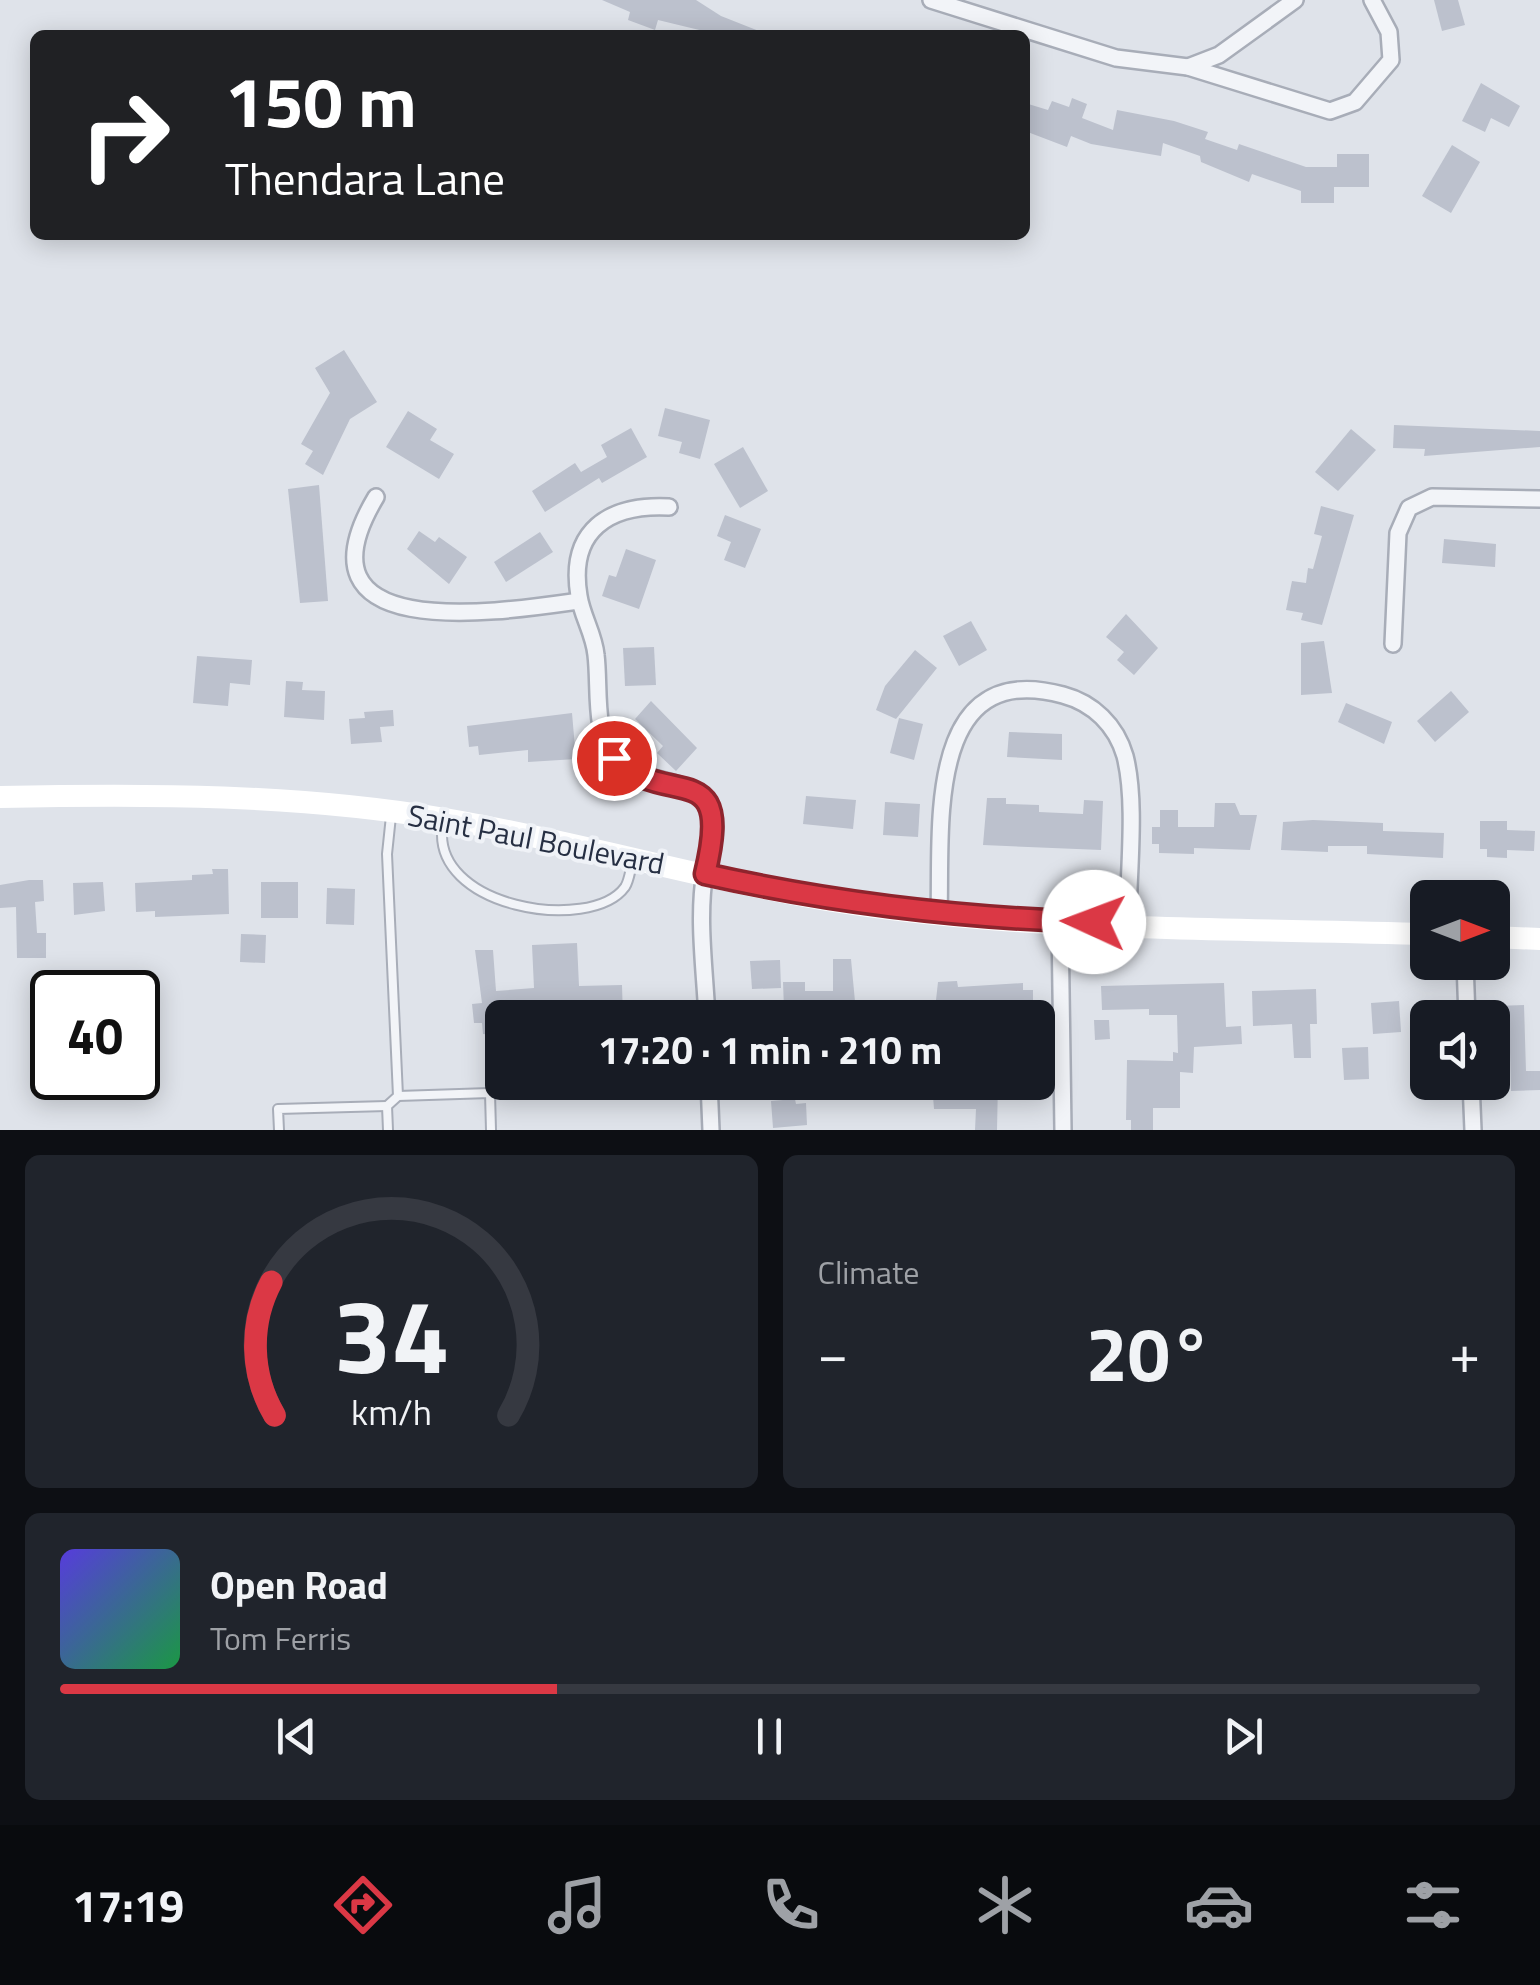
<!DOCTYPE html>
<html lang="en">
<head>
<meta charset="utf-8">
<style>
  :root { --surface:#171b24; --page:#20242c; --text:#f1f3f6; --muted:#9ea1a6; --line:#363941; --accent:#db3845 }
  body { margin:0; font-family:"Titillium Web",sans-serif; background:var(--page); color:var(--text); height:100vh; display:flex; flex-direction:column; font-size:38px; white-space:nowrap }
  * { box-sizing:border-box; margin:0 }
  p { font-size:32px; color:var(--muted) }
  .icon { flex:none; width:55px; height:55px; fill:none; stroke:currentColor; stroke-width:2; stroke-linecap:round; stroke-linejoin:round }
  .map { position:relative; height:1130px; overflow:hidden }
  .panel { display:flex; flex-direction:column; gap:25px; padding:25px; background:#0d0f14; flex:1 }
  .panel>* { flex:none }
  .banner { position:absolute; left:30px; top:30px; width:1000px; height:210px; border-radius:15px; box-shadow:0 5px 25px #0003; background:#202124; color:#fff; overflow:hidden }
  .needle { width:65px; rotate:90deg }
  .buttons { position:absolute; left:1410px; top:880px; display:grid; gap:20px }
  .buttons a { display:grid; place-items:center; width:100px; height:100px; border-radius:15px; background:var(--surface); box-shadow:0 5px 25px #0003; font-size:50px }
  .speed { position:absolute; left:30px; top:970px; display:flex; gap:20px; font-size:50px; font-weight:700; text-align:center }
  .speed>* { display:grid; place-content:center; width:130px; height:130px; border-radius:50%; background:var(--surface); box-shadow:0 5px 25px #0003; line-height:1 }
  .speed .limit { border:5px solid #111; border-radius:15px; background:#fff; color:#111 }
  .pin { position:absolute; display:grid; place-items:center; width:85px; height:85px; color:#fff; margin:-42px; border:5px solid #fff; border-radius:50%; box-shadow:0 2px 10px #0007 }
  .me { position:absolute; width:110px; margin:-55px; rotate:272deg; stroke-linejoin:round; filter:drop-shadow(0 0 8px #0008) }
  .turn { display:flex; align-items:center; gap:35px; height:210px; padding:0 30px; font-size:45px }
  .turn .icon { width:130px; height:130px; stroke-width:2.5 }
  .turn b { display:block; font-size:70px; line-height:85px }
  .big { font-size:75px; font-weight:700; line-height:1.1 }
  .panel .card { flex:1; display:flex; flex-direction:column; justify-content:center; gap:15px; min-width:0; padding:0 35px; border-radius:15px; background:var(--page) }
  .panel .dial { align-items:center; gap:0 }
  .dial svg { height:260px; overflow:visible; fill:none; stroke:var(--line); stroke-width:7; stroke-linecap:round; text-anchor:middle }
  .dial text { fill:var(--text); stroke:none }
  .song { display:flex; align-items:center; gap:30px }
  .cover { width:120px; height:120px; border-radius:15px; background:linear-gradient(135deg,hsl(250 70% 55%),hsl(140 70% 35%)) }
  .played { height:10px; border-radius:5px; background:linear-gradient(90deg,var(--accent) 35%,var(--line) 35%) }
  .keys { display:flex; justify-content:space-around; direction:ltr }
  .heat { display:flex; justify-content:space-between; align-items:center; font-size:55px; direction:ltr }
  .panel .tiles { flex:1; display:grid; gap:25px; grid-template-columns:1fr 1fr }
  .card:last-child { grid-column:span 2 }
  .trip { position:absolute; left:485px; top:1000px; width:570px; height:100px; border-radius:15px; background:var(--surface); box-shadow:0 5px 25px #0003; font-weight:700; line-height:100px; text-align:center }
  .menu { display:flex; height:160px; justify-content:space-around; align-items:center; background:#090b0e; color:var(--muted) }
  .menu .icon { width:70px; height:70px }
  .menu .selected { color:var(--accent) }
  .menu b { font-size:45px; color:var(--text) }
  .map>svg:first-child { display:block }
  .building { fill:#bcc1cd }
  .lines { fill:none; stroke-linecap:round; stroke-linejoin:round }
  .lane-casing { stroke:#a8adb8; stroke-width:12 }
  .street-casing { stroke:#a8adb8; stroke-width:20 }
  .lane { stroke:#f2f4f8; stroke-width:8 }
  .street { stroke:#f2f4f8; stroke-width:15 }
  .secondary { stroke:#fff; stroke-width:22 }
  .route-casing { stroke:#8e242d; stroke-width:25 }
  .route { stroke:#db3845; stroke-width:18 }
  .labels { text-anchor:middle; stroke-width:8; stroke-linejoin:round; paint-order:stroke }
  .street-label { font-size:30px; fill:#262f43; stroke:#eff2f7 }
</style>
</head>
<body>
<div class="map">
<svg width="1540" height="1130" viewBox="0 0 1540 1130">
  <rect width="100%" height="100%" fill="#dfe3ea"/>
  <g class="building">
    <path d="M602,0H696L721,16L769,35H720L658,20L655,30L628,20L630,12Z"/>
    <path d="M1434,0H1458L1465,25L1442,31Z"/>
    <path d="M1481,83L1520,106L1509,127L1491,118L1485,132L1462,121Z"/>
    <path d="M1072,98L1087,104L1082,118L1113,130L1117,110L1174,121L1208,132L1205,139L1237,150L1239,144L1306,167H1337V154H1369V187H1334V203H1301V191L1252,174L1249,182L1201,162L1200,156L1163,143L1161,156L1091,144L1071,136L1067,147L1025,131V103L1048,110L1052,101L1069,107Z"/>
    <path d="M1452,145L1480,162L1451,213L1422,196Z"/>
    <path d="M344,350L377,402L350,419L323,475L305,464L313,451L301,444L330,393L315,368Z"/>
    <path d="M665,408L710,420L700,459L679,453L682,442L658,436Z"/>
    <path d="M408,411L437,429L430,440L454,454L439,479L386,447Z"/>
    <path d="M1394,425L1540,431V447L1424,456L1425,449L1393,448Z"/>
    <path d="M631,428L647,457L602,483L599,478L545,512L532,491L575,463L581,472L607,457L601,445Z"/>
    <path d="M1351,429L1376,450L1338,491L1315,472Z"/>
    <path d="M743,447L768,491L740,508L714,464Z"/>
    <path d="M319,485L328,601L300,603L288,489Z"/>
    <path d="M1321,506L1354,515L1322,625L1301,620L1303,613L1286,610L1292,581L1306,583L1308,568L1313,569L1322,536L1314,534Z"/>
    <path d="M725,515L761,529L745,568L724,560L731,542L717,536Z"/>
    <path d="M419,531L435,542L439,537L467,557L449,584L407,549Z"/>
    <path d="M540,532L553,552L506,582L494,562Z"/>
    <path d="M1444,539L1496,544L1495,567L1442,563Z"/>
    <path d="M626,549L656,560L639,609L602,596L609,575L616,577Z"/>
    <path d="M1126,614L1158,648L1134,675L1117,660L1124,652L1106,637Z"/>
    <path d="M971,621L987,650L959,666L943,636Z"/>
    <path d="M1324,641L1332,693L1301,695V643Z"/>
    <path d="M654,647L656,685L625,686L623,648Z"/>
    <path d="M915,650L937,668L896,719L876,710L885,686Z"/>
    <path d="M197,656L252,660L250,685L230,683L228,706L193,703Z"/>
    <path d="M286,681L303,682L302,690L325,691L324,720L284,717Z"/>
    <path d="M1451,691L1469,712L1435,742L1417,721Z"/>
    <path d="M651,701L697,748L676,771L657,753L663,746L635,719Z"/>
    <path d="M1346,703L1392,722L1384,744L1338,722Z"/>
    <path d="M393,710L394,726L380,727L382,742L351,744L349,719L365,718L364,712Z"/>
    <path d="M572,713L576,759L528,762V750L479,755L478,746L469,747L467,726Z"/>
    <path d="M899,718L923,724L914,760L890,753Z"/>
    <path d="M1009,732L1062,734V760L1007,757Z"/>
    <path d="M806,796L856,800L853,829L803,824Z"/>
    <path d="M987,798H1006V804L1039,805V812L1083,814L1084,800L1103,801L1101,850L983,845Z"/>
    <path d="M885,802L920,804L918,837L883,835Z"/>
    <path d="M1215,803H1235L1240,815H1257L1250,850L1194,848V854L1159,853V844H1152V827H1160V810H1178V827H1214Z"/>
    <path d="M1313,820L1383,823V831L1444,833L1443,858L1367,854V846H1328V852L1281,850L1283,822Z"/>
    <path d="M1480,821H1507V830L1535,831L1534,851L1507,850V858L1487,857V849H1480Z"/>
    <path d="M212,869H228L229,914L155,917V911L136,912L135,883L192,880V875L213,874Z"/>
    <path d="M29,880H43L44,901L35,902L37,933H46V958H17L16,907L0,908V885Z"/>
    <path d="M103,882L105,911L74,915L73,883Z"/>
    <rect x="261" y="882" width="37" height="36"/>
    <path d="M327,888L355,889L354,925L326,924Z"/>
    <path d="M241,934L266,935L265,963L240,962Z"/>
    <path d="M577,943L579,986L622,985L623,1018H502V1035H494L483,1034L482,1023H474L472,1004L482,1003L475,950H493L496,991L534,988L532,945Z"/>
    <path d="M833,959H851L856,1012H841V1007L784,1009L783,982H805V991H833Z"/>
    <path d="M780,960L781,988L752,989L750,961Z"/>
    <path d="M957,981L958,987L1023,983V990H1033V1009H935L938,982Z"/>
    <path d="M1224,983L1226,1027L1241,1026L1242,1044L1194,1047L1193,1073L1180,1072V1108H1153V1130H1131V1120H1126L1127,1060L1173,1061V1052L1178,1053L1177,1015H1149V1009L1102,1010L1101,986Z"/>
    <path d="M1316,989L1317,1024H1310L1311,1058H1294L1292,1024L1253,1026L1252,991Z"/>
    <path d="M1399,1001L1401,1032L1373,1034L1371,1003Z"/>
    <path d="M914,1002H930V1018H915Z"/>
    <path d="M1524,1005L1526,1071H1540V1090L1511,1091L1510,1052H1507L1506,1036H1497L1496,1006Z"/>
    <path d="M1094,1020H1109L1110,1039L1095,1040Z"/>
    <path d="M1368,1047L1369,1079L1344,1080L1342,1048Z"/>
    <path d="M970,1082H998L997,1130H975L976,1109H934L933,1096L969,1095Z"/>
    <path d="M795,1099L796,1104L806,1103L807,1125L773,1128L771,1101Z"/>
  </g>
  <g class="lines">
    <g class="lane-casing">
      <g id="lane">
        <path d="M443,824C428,908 591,934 625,887C629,881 630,871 632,864"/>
        <path d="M398,1096L490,1093L491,1130"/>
        <path d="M279,1130L278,1109L387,1106"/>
        <path d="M388,1130L387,1106L398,1096L387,854L391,816"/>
      </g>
    </g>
    <g class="street-casing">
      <g id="street">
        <path d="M931,0L1116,58L1188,67L1330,111L1355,102L1391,60L1389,32L1372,0"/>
        <path d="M1188,67L1219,55L1295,0"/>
        <path d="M376,497C287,646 501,612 579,601"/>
        <path d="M669,507C609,504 568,530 579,596C582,616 594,634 596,655C600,687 593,733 615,759C639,787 698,773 712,812C720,831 709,853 705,872C697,918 705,971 707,1018"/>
        <path d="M1393,644L1398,533L1409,508L1432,497L1540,499"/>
        <path d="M939,914C942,831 923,657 1063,695C1093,703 1116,725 1125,756C1137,803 1128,874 1128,924"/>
        <path d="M1060,921L1063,1130"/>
        <path d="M1465,962L1467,1018"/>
        <path d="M709,1082L711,1130"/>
        <path d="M1471,1082L1473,1130"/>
      </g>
    </g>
    <use href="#lane" class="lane"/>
    <use href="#street" class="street"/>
    <g class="secondary">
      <path d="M0,797C150,794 297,794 445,819C580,842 711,882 846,903C1037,932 1235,928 1428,934"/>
      <path d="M1492,937L1540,939"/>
    </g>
  </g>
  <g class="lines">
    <g class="route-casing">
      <path id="route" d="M614,758C666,811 735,752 705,874C834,903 961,918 1094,922"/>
    </g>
    <use href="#route" class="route"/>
  </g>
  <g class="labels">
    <g class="street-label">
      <text transform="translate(536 840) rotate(11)" y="10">Saint Paul Boulevard</text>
    </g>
  </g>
</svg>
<div class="buttons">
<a><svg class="needle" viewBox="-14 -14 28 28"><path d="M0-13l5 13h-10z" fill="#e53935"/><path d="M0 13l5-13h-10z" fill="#9ea1a6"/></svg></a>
<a><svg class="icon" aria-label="sound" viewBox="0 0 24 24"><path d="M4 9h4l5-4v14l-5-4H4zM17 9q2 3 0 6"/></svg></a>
</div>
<div class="speed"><div class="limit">40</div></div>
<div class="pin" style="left:614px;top:758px;background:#d93025"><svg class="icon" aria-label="arrive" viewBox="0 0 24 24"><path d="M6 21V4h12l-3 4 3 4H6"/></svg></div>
<svg class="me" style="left:1094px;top:922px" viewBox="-20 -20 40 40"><circle r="19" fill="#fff"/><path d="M0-13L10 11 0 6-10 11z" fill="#db3845"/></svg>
<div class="trip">17:20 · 1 min · 210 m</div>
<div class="banner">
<div class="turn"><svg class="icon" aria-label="right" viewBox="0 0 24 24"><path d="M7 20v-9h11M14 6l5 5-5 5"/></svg><div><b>150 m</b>Thendara Lane</div></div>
</div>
</div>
<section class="panel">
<div class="tiles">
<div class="card dial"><svg viewBox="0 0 100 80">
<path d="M14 69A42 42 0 1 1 86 69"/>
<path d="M14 69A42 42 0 0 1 13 28" stroke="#db3845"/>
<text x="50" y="56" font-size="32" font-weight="700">34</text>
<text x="50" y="72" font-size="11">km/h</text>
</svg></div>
<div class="card"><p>Climate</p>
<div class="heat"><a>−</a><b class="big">20°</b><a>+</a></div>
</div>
<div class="card">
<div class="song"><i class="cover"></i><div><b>Open Road</b><p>Tom Ferris</p></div></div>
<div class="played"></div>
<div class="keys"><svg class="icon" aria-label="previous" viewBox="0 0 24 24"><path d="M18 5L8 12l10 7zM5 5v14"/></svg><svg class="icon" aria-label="pause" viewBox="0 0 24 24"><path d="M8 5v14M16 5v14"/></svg><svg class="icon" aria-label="next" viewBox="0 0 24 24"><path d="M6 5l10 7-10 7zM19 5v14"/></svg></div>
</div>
</div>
</section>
<nav class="menu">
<b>17:19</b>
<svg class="icon selected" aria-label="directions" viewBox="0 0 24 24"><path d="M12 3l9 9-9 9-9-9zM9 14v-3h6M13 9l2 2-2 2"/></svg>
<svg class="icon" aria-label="music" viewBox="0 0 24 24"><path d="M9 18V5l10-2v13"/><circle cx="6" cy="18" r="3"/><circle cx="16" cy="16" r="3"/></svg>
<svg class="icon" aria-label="phone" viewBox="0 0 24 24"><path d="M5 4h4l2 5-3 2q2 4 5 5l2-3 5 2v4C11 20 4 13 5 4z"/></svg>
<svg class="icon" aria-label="climate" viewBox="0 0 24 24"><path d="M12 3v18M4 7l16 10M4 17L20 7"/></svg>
<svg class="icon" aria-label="car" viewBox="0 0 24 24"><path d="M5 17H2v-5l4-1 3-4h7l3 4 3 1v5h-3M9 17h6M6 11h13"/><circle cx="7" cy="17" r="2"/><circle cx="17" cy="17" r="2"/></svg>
<svg class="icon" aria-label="filters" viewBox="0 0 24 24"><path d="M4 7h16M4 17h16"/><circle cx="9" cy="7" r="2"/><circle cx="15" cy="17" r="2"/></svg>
</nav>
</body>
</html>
